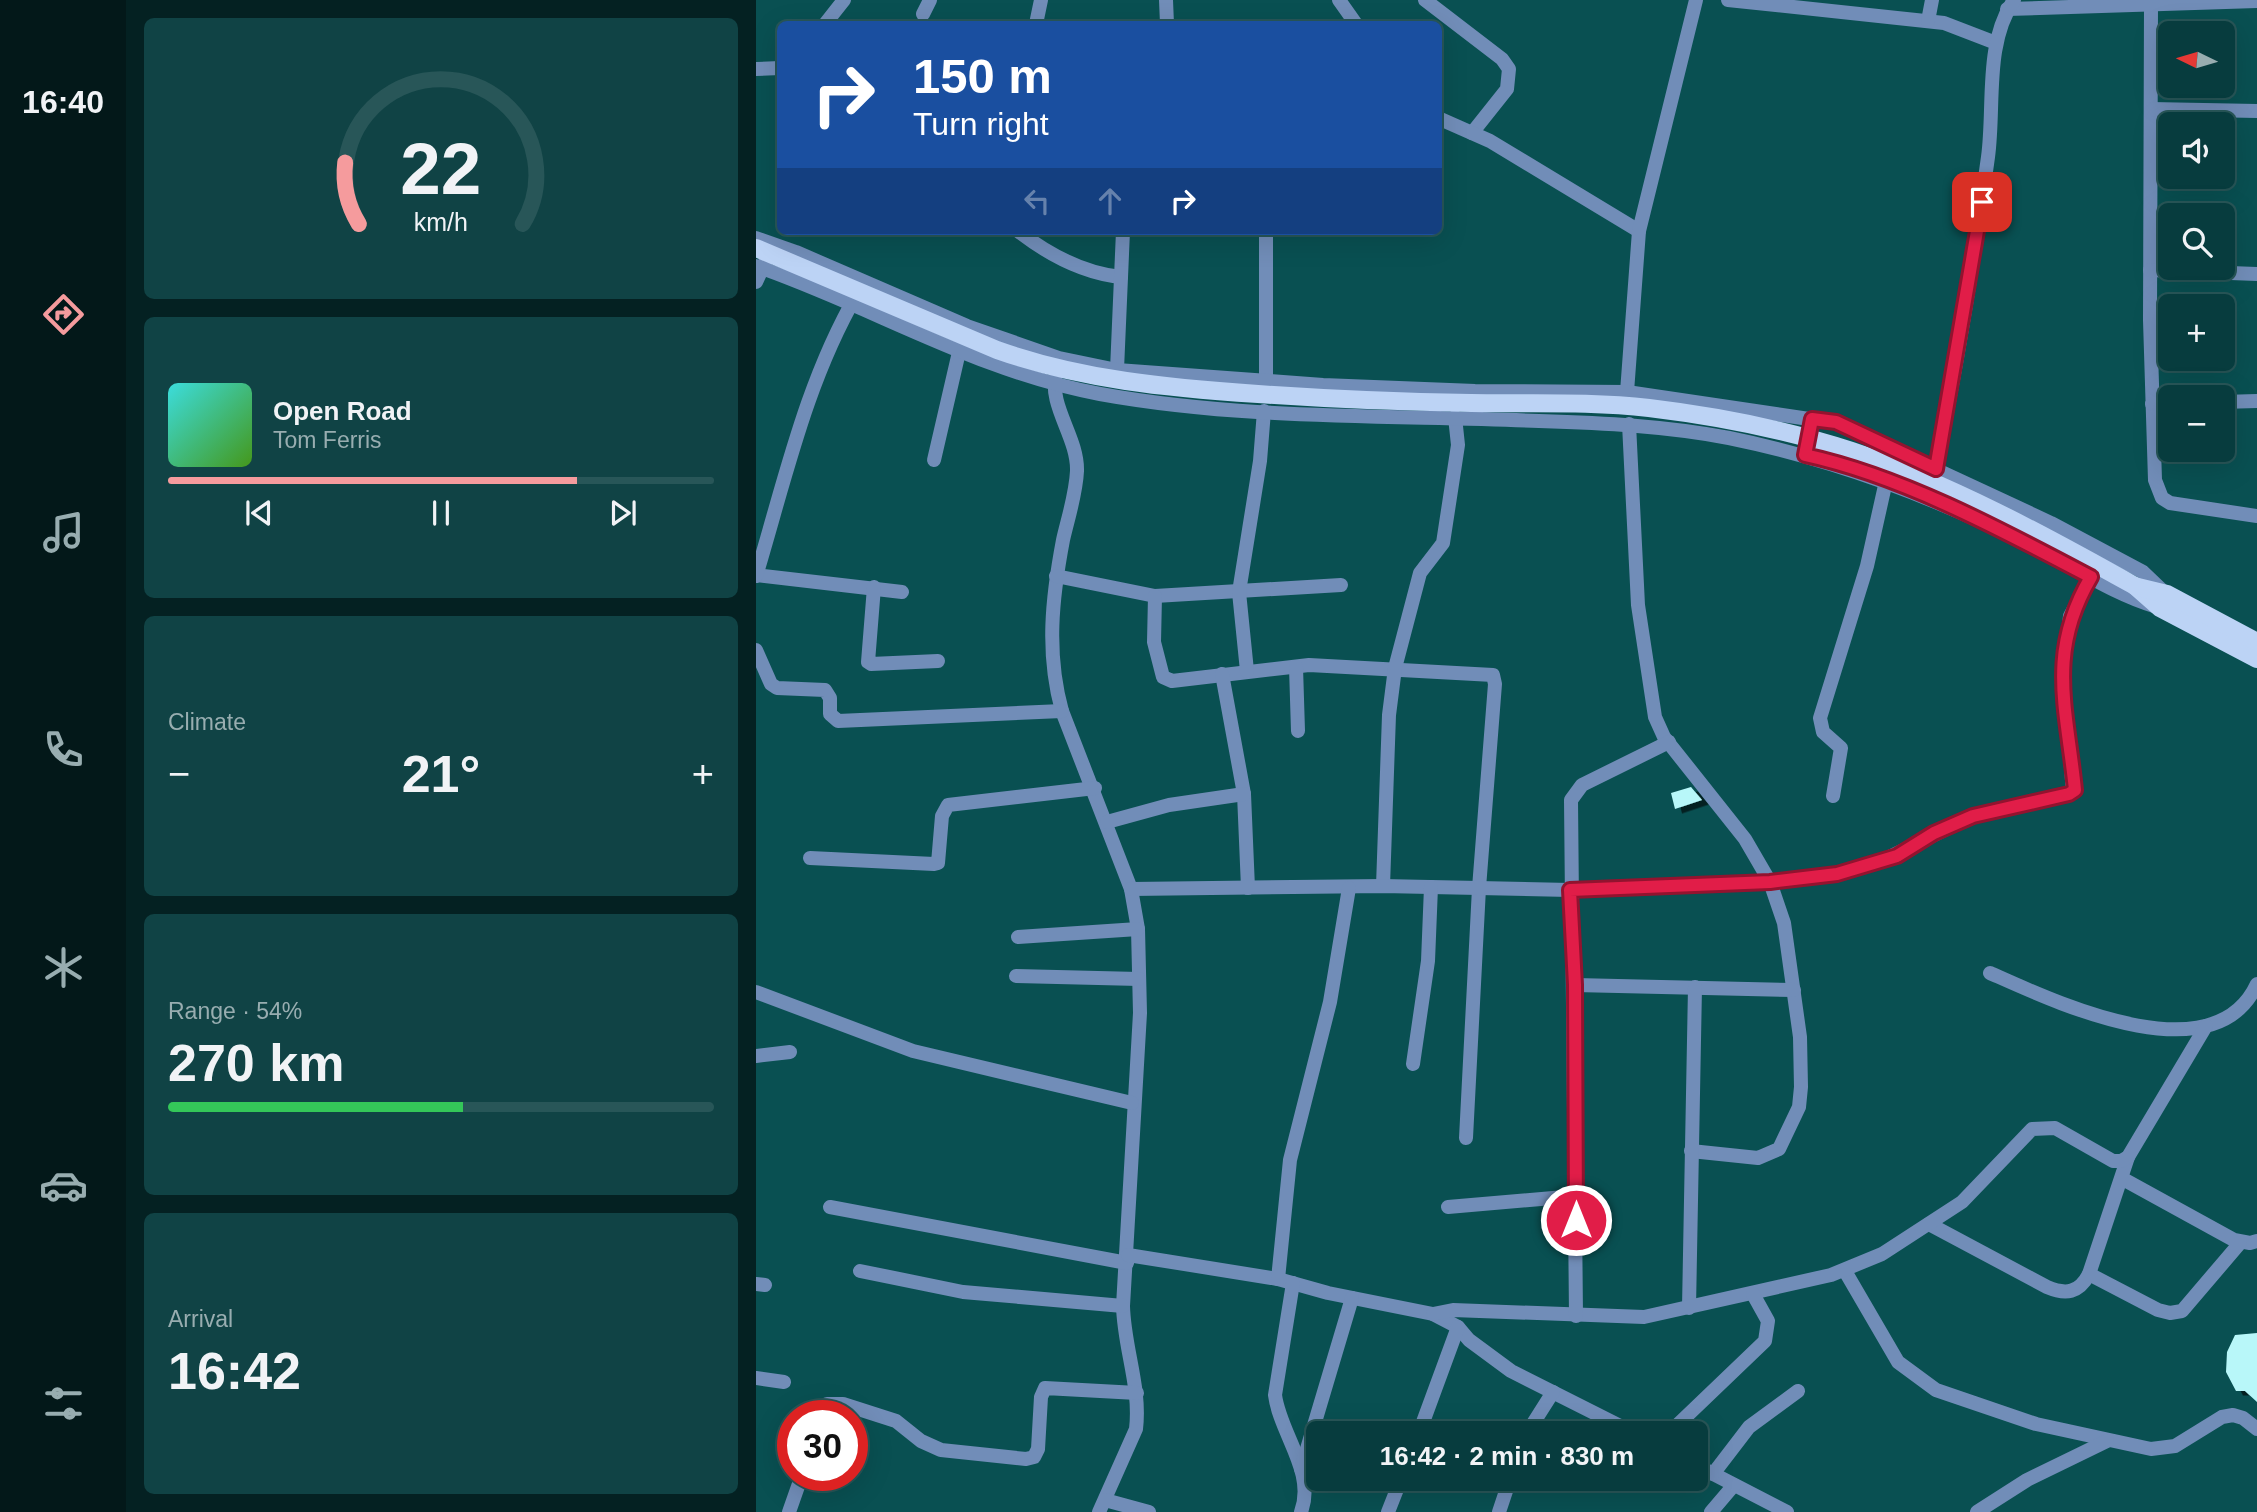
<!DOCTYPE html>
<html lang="en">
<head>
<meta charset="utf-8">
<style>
  :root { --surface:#073c3e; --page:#104345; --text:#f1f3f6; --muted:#98adb0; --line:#285658; --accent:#f59b9d }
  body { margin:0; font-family:Helvetica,sans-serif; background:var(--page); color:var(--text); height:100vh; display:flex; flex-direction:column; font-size:26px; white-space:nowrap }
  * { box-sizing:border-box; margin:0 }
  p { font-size:23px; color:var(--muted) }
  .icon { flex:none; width:38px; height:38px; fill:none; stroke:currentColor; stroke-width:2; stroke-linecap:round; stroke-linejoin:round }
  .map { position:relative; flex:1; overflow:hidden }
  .details { display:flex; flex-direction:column; gap:18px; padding:18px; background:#042122; width:630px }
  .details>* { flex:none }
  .hud { position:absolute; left:21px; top:21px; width:665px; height:214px; border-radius:10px; box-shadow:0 7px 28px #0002,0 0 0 2px var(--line); background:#1a4fa0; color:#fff; overflow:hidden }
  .needle { width:46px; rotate:275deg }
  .controls { position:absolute; left:1402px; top:21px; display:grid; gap:14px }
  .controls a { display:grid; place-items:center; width:77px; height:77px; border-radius:10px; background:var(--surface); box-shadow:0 7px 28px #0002,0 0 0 2px var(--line); font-size:35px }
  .speed { position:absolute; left:21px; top:1400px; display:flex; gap:14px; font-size:35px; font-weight:700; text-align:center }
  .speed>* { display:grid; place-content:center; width:91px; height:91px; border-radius:50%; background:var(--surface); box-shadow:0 7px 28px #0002,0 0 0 2px var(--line); line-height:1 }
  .speed .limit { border:10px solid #d22; background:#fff; color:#111 }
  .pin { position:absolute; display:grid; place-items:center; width:60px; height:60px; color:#fff; margin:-30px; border-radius:14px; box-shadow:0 4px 10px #0006 }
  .me { position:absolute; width:77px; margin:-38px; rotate:0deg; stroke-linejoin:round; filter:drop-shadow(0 0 5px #0008) }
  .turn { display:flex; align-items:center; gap:24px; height:147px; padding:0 21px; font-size:32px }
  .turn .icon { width:91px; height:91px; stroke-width:2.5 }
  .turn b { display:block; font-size:49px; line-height:60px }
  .lanes { display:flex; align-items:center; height:66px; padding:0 21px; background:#0003; justify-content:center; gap:35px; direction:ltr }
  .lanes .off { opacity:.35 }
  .big { font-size:52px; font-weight:700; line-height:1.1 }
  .details .card { flex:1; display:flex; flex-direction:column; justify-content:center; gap:10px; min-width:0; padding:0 24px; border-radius:10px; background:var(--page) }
  .details .dial { align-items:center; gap:0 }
  .dial svg { height:182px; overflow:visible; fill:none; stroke:var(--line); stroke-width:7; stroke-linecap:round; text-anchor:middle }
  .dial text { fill:var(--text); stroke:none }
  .song { display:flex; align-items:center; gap:21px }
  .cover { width:84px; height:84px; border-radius:10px; background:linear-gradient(135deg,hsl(180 70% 55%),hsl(100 70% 35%)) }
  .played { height:7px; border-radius:4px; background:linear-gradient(90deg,var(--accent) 75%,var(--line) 75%) }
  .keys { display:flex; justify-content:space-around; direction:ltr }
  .heat { display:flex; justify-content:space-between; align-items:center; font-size:38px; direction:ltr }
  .charge { height:10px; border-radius:5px; background:linear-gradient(90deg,#34c759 54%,var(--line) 0) }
  .trip { position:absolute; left:550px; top:1421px; width:402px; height:70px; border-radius:10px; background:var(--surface); box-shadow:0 7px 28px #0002,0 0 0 2px var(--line); font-weight:700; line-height:70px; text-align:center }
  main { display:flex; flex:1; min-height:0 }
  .tab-bar { display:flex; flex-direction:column; width:126px; justify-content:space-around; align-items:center; background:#031819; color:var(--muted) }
  .tab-bar .icon { width:49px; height:49px }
  .tab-bar .on { color:var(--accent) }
  .tab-bar b { font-size:32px; color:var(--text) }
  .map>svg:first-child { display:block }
  .building { fill:#b8f7f9; filter:url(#shadow) }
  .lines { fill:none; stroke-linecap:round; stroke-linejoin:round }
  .minor { stroke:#718db8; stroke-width:14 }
  .tertiary { stroke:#718db8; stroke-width:14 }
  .primary { stroke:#bcd3f5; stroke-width:18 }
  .primary-bridge { stroke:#bcd3f5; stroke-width:18 }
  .route-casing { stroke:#92132f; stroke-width:18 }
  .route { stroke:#e11d48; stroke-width:12 }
</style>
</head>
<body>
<main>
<nav class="tab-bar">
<b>16:40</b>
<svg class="icon on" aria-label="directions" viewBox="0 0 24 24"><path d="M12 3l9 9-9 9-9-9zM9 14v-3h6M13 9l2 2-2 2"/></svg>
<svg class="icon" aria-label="music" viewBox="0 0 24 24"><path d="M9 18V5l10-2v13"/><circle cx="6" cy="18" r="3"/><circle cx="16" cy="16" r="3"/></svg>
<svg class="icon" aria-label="phone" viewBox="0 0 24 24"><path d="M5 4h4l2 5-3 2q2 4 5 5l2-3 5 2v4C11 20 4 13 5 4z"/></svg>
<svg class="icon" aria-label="climate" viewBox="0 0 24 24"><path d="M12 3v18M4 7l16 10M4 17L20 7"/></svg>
<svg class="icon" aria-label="car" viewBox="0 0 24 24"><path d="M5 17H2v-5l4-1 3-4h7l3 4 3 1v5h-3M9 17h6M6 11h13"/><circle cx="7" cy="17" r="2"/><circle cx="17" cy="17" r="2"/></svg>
<svg class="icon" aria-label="filters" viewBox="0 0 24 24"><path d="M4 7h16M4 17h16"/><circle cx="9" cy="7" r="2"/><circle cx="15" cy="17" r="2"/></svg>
</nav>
<section class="details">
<div class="card dial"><svg viewBox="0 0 100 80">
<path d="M14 69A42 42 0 1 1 86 69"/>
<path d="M14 69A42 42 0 0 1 8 42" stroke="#f59b9d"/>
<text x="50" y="56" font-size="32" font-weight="700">22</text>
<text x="50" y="72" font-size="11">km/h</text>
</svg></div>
<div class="card">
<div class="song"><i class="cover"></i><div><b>Open Road</b><p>Tom Ferris</p></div></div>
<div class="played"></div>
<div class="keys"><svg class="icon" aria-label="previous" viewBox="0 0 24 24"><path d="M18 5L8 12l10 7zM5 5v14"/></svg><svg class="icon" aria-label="pause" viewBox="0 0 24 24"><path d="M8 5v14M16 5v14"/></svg><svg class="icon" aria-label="next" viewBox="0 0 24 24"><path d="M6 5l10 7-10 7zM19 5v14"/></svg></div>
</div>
<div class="card"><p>Climate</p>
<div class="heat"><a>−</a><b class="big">21°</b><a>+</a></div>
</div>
<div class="card"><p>Range · 54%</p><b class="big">270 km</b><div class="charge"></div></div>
<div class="card"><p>Arrival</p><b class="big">16:42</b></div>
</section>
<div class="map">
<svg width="1501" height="1512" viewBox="0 0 1501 1512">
  <defs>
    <filter id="shadow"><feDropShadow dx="7" dy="4.5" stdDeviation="0" flood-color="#0009"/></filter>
  </defs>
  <rect width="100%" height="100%" fill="#095052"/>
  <g class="building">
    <path d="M935,787L946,800L919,809L915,793Z"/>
    <path d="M1501,1333V1402L1489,1391H1480L1470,1372L1471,1352L1479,1335Z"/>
  </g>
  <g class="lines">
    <g class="minor">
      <path d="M410,0L411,24"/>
      <path d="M583,0L600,24"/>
      <path d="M669,0L746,59L753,69L751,89L716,133"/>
      <path d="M972,0L1188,23L1240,43"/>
      <path d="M1395,5L1394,320L1399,480L1406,498L1414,503L1501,516"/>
      <path d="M1251,9L1501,1"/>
      <path d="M167,14L174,0"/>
      <path d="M1172,21L1176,0"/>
      <path d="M69,24L88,0"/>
      <path d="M280,24L285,0"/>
      <path d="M0,69L24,68"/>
      <path d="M1395,109L1501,111"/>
      <path d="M682,118L734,141L883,231"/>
      <path d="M262,231C293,255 326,273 365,277"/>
      <path d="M1394,270L1501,274"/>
      <path d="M0,282L11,258"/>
      <path d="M361,370L367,231"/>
      <path d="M300,373C292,406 322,437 321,471C320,494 312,518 307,540C296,598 290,653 306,711L375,889L382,929L384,1013L367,1306C368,1348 385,1387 380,1429L343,1512"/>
      <path d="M510,381V231"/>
      <path d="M871,392L883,231L940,0"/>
      <path d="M1466,402L1501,401"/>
      <path d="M1396,404L1414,403"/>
      <path d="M873,424L882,605L899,717L908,737L989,839L1014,882L1028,923L1044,1037L1045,1087L1043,1107L1023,1149L1002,1158L935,1151"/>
      <path d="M178,460L206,339"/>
      <path d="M1180,469C1201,365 1218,261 1232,157C1239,106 1228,44 1258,0"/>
      <path d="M0,575L146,592"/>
      <path d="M0,576C29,480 50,382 101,294"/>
      <path d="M300,576L399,596L585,585"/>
      <path d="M118,587L112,662L115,664L182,661"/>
      <path d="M399,596L398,642L407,677L416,681L553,665L737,675L739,684L723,888L710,1138"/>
      <path d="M0,650L15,684L21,688L69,690L74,698V714L82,721L306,711"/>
      <path d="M540,667L542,731"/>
      <path d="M491,671L483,592L504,461L508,411"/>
      <path d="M466,674L488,794L492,888"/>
      <path d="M1077,796L1085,748L1067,732L1064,718L1111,566L1130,481"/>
      <path d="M351,822L413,805L488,794"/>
      <path d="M54,858L178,864L182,863L186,816L192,805L339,788"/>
      <path d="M627,886L633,715L639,668L664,573L687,543L702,445L699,417"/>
      <path d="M375,889L627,886L814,890L1014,882L1081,874L1121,863L1217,816L1317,792L1307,674L1314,616L1335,577"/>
      <path d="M262,937L382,929"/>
      <path d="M1234,973C1297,1001 1458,1078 1501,984"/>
      <path d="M260,976L383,979"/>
      <path d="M819,985L1038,990"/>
      <path d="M0,992L157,1051L376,1103"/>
      <path d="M0,1056L34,1052"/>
      <path d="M657,1064L672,961L675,887"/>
      <path d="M1367,1179L1478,1240L1494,1243L1501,1241"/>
      <path d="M74,1207L371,1263"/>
      <path d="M692,1207L820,1196"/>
      <path d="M1173,1224L1291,1287C1310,1295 1323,1293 1333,1274L1372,1157"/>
      <path d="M372,1255L522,1279L572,1293L677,1314L702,1327L713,1340L755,1371L878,1433"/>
      <path d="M104,1271L207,1292L367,1306"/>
      <path d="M1089,1271L1142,1362L1180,1390L1280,1424L1395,1449L1419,1446L1466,1417L1477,1415L1487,1418L1501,1429"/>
      <path d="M1333,1274L1402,1310L1414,1313L1426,1311L1484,1243"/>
      <path d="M522,1279L534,1160L574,1002L593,888"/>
      <path d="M537,1283L519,1395C524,1434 560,1472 545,1512"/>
      <path d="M0,1284L9,1285"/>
      <path d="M933,1308L939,987"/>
      <path d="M677,1314L697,1310L888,1317L1075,1275L1126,1254L1206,1202L1276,1129L1299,1128L1357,1161H1365L1372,1157L1450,1026"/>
      <path d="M820,1316L815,800L826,785L913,742"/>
      <path d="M0,1378L28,1382"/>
      <path d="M62,1416L71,1404H87L140,1421L165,1441L185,1450L270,1459L278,1457L282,1449L285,1397L289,1388L381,1393"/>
      <path d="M663,1433L702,1327"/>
      <path d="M771,1433L797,1392"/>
      <path d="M913,1433L1009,1341L1012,1321L997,1294"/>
      <path d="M940,1465L1031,1512"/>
      <path d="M545,1469L596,1298"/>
      <path d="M957,1474L993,1427L1042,1391"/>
      <path d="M349,1500L393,1512"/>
      <path d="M33,1512L46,1475"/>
      <path d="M632,1512L645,1479"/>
      <path d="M743,1512L754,1479"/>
      <path d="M955,1512L978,1485"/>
      <path d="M1221,1512L1271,1480L1351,1441"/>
    </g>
    <g class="tertiary">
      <path d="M0,238L40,252L211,326L303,358L361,370L567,385L719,391L871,392L1080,423L1295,523L1387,572L1409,593"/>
      <path d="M0,266C116,306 222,372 344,394C488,420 637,415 783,421C847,423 910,426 973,438C1081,460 1177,497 1276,546C1318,567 1357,594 1401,607"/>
    </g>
    <g class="primary">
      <path d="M1379,586L1404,608L1501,659"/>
      <path d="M1382,587L1411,594L1501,642"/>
    </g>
    <path class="primary-bridge" d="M0,248L241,350C326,380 413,388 502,394C573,399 644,402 715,403C774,404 834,401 893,408C960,416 1031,430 1096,451C1194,484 1288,535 1379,586"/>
  </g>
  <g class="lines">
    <g class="route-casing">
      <path id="route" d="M820,1220L819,985L814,890L1014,882L1081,874L1141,856L1178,833L1217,816L1313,794L1319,790C1311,709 1290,653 1335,577C1248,531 1146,476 1049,455L1056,419L1080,422L1180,469L1226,202"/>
    </g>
    <use href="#route" class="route"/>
  </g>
</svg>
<div class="controls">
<a><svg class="needle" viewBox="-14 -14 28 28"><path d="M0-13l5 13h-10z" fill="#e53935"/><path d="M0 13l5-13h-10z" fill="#98adb0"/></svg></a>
<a><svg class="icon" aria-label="sound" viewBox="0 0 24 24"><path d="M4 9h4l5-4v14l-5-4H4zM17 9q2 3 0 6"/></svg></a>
<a><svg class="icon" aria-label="search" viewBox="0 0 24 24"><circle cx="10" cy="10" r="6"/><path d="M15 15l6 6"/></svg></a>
<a>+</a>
<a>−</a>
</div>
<div class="speed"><div class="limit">30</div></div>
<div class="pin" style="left:1226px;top:202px;background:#d93025"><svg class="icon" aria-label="arrive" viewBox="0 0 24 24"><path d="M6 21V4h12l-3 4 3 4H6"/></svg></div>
<svg class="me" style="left:820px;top:1220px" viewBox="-20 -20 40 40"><circle r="17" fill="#e11d48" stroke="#fff" stroke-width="3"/><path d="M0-11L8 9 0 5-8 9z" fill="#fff"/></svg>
<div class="trip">16:42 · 2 min · 830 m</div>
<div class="hud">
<div class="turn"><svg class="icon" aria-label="right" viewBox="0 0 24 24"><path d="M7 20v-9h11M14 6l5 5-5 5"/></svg><div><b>150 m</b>Turn right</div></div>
<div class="lanes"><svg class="icon off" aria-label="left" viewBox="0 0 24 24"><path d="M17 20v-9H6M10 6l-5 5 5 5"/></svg><svg class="icon off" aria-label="ahead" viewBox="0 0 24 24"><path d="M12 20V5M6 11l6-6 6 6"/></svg><svg class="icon" aria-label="right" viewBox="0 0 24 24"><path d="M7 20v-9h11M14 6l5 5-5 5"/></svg></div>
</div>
</div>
</main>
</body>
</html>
